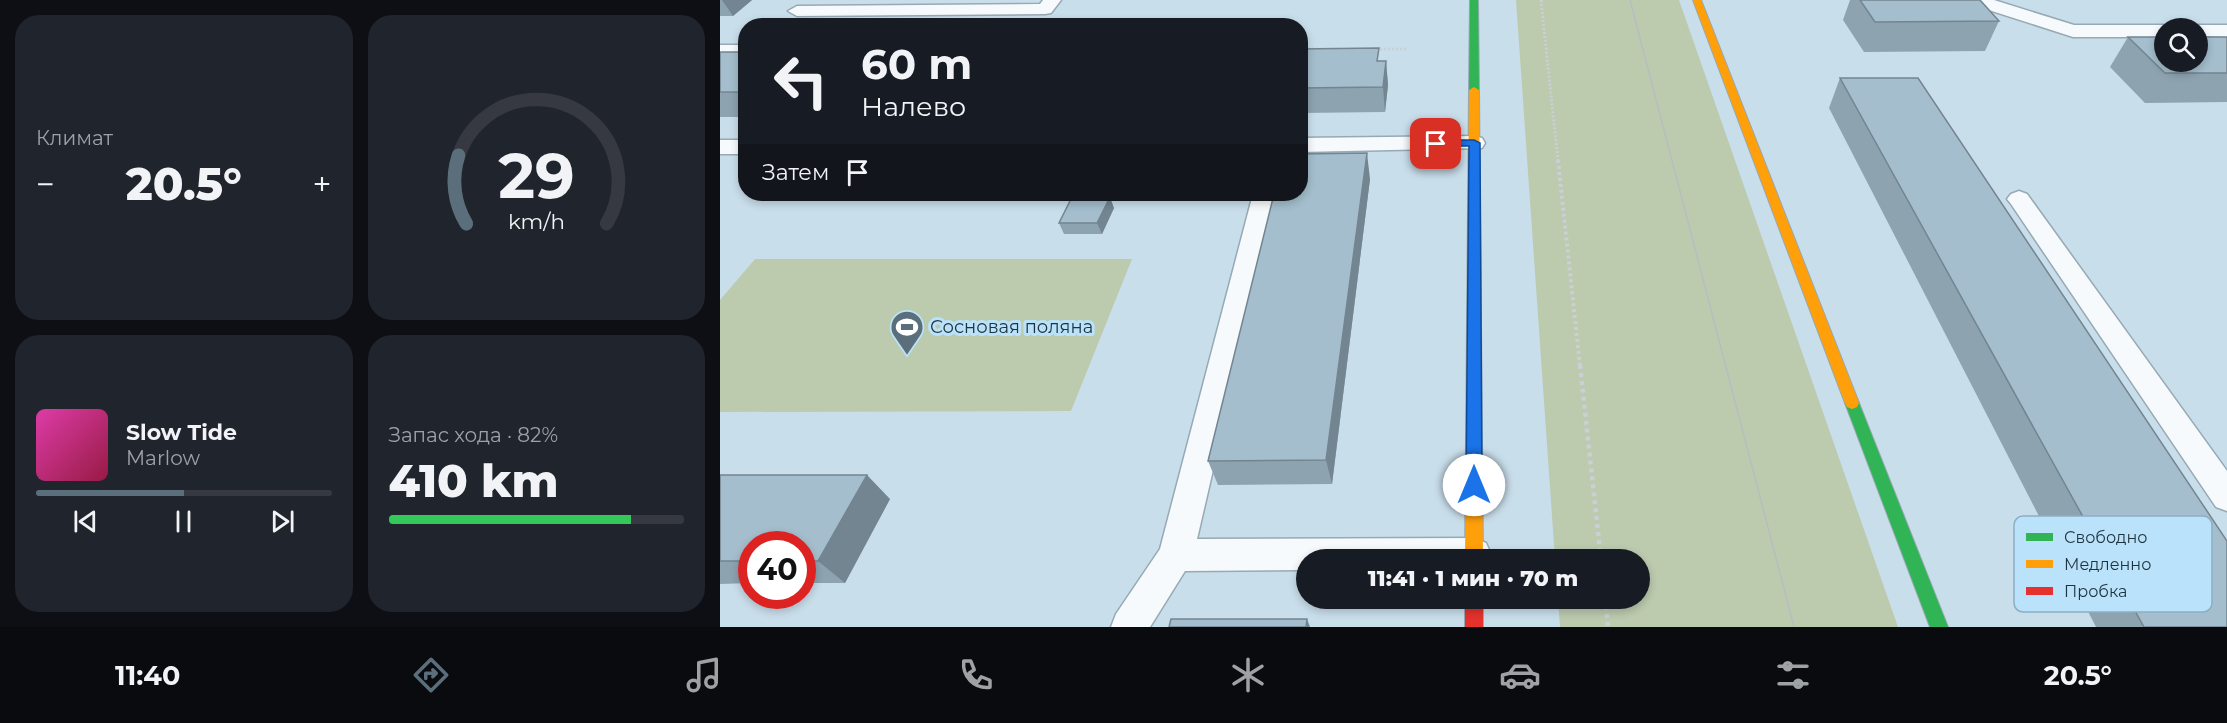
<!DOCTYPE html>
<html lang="ru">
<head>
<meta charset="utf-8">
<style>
  :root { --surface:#171b24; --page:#20242c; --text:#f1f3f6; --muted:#9ea1a6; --line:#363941; --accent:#5a6f7b }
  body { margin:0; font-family:Montserrat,sans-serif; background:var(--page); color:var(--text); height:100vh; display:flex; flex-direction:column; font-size:22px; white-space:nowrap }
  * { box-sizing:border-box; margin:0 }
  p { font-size:20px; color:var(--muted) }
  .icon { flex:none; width:33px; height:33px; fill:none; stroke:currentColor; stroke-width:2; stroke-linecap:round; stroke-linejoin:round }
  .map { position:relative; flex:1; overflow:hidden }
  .details { display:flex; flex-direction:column; gap:15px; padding:15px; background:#0d0f14; width:720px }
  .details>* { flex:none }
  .top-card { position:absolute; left:18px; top:18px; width:570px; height:183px; border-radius:24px; box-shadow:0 3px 9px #0003; background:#171b24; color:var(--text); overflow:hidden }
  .fabs { position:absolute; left:1434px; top:18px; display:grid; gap:12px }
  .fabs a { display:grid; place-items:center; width:54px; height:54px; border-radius:50%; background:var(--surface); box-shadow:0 3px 9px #0003; font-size:30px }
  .speed { position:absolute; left:18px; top:531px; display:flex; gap:12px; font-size:30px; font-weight:700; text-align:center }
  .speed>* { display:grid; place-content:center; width:78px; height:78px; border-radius:50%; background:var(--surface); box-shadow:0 3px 9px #0003; line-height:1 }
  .speed .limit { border:9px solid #d22; background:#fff; color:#111 }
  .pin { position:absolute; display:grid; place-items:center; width:51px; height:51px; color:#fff; margin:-26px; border-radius:12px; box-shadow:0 3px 9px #0006 }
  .me { position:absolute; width:66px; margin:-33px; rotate:0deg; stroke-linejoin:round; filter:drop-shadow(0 0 4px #0008) }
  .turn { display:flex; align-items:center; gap:21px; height:126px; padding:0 24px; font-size:27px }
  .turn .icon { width:78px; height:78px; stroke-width:2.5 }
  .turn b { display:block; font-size:42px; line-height:51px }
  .then { display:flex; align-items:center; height:57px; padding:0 24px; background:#0003; gap:12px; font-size:22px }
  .big { font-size:45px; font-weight:800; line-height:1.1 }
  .details .tile { flex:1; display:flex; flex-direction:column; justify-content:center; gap:9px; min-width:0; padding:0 21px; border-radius:24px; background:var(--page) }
  .details .dial { align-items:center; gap:0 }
  .dial svg { height:156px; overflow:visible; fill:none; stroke:var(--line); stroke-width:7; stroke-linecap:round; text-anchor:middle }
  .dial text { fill:var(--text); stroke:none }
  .song { display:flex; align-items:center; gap:18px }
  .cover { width:72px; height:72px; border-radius:9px; background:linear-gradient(135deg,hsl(320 70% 55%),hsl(340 70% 35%)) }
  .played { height:6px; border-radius:3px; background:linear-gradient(90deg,var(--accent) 50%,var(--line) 50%) }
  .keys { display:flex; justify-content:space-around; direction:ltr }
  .heat { display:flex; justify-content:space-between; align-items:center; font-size:33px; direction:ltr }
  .charge { height:9px; border-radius:4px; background:linear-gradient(90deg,#34c759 82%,var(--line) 0) }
  .details .tiles { flex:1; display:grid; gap:15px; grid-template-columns:repeat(2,1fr) }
  .trip { position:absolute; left:576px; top:549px; width:354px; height:60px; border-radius:30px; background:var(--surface); box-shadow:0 3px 9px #0003; font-weight:800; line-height:60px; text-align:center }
  .tabs { display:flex; height:96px; justify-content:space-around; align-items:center; background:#090b0e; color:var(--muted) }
  .tabs .icon { width:42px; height:42px }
  .tabs .selected { color:var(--accent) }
  .tabs b { font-size:27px; color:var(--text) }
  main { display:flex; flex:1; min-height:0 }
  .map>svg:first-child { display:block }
  .green { fill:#bccaae }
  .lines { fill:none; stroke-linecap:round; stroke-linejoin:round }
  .lane-casing { stroke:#96a9b4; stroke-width:3 }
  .fast-casing { stroke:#96a9b4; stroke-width:2 }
  .slow-casing { stroke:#96a9b4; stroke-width:2 }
  .jam-casing { stroke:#96a9b4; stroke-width:2 }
  .path-far2 { stroke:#cad0d5; stroke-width:3; stroke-dasharray:2 2; stroke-linecap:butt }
  .path-far1 { stroke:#cad0d5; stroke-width:4; stroke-dasharray:3 3; stroke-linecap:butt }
  .path { stroke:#cad0d5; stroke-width:4.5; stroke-dasharray:4 4; stroke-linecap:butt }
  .lane { fill:#f7fafc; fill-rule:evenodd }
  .fast { fill:#30b455; fill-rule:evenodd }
  .slow { fill:#ff9f0a; fill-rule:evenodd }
  .jam { fill:#e5322d; fill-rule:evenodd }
  .tram { stroke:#b7bec1; stroke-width:1.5 }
  .wall { fill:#8da3b0 }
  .shaded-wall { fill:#738590 }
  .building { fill:#a4becd; stroke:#738590; stroke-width:1.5 }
  .route { fill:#1a73e8; stroke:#114b97; stroke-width:1.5 }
  .labels { text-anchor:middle; stroke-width:6; stroke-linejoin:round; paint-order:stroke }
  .poi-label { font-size:18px; fill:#1f333f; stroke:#bae2fa; text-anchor:start }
  .key { fill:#bae2fa; stroke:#8caec2; stroke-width:1.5 }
  .key-label { font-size:16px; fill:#1f333f }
</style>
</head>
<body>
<main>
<section class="details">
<div class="tiles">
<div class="tile"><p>Климат</p>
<div class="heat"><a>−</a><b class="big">20.5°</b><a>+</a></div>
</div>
<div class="tile dial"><svg viewBox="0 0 100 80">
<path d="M14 69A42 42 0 1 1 86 69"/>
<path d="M14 69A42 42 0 0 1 10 34" stroke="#5a6f7b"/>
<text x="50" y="56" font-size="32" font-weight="700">29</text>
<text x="50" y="72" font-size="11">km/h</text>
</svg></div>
<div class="tile">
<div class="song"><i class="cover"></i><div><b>Slow Tide</b><p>Marlow</p></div></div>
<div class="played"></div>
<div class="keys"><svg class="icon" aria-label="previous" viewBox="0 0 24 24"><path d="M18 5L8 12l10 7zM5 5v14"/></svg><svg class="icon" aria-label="pause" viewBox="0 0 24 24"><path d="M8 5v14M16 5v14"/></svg><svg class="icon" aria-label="next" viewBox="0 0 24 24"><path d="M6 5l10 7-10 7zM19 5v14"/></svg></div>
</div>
<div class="tile"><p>Запас хода · 82%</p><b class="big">410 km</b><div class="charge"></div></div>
</div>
</section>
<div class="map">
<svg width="1507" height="627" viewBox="0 0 1507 627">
  <rect width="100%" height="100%" fill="#c9deeb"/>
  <g class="green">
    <path d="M796,0H959L1178,627H840L838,599L920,598V560L835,559Z"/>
    <path d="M35,259H412L351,411L0,412V300Z"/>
  </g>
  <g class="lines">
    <g class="lane-casing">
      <g id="lane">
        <path d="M323,0H341L331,13L325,14L77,16L68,11L77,6L320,4Z"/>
        <path d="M1247,0H1274L1354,25H1444L1452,28H1444V37H1353L1250,4Z"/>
        <path d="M1478,25H1507V37L1478,36V28H1470Z"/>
        <rect x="0" y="45" width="26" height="12"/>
        <path d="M754,136L762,138L765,143L762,148L580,152V138Z"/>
        <rect x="0" y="140" width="26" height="14"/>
        <path d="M1299,191L1307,194L1507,471V511L1496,507L1291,204L1287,199L1291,194Z"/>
        <path d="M533,194H557L477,539L754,538L766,543L771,554L769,560H586V570L465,571L430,627H391L396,614L440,549Z"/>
      </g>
    </g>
    <g class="fast-casing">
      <g id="fast">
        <path d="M750,0H758L759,90L754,93L749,90Z"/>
        <path d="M1132,397L1137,399L1139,403L1228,627H1210L1125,403L1127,399Z"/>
      </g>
    </g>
    <g class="slow-casing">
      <g id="slow">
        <path d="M973,0H981L1139,403L1137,407L1132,409L1127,407L1125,403Z"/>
        <path d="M754,87L759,90L763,560H745L749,90Z"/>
      </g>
    </g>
    <g class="jam-casing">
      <rect id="jam" x="745" y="598" width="18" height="29"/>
    </g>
    <g class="path-far2">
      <path d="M821,0L838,161"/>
      <path d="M580,49H619"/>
      <path d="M656,49H688"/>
    </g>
    <path class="path-far1" d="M838,160L860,366"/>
    <g class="path">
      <path d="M860,365L881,560"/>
      <path d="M885,598L888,627"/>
    </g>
    <use href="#lane" class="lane"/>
    <use href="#fast" class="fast"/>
    <use href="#slow" class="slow"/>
    <use href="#jam" class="jam"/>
    <path class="tram" d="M910,0L1074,627"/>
  </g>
  <g class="wall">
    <path d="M0,0H32L13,16H0Z"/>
    <path d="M1130,0H1260L1279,21L1265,51L1144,52L1123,20Z"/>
    <path d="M1408,37H1507V102L1425,103L1390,67Z"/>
    <path d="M580,49L660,61H666L668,85L665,112L580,113Z"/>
    <rect x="0" y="52" width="26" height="65"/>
    <path d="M1120,78L1507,627H1376L1109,108Z"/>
    <path d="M650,179L612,484L498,485L488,461Z"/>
    <path d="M394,208L382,234H344L339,223Z"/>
    <path d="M0,475L170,499L125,583H82V544H32V583L0,584Z"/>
  </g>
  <g class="shaded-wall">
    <path d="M2,0H32L13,16Z"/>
    <path d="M666,61L668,85L665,112L663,87Z"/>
    <path d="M647,153L650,179L612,484L606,460Z"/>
    <path d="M390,197L394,208L382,234L377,223Z"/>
    <path d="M147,475L170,499L125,583L98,561Z"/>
    <path d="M587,619L590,627H586Z"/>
  </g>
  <g class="building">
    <path d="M1140,0H1260L1279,21L1155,22Z"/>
    <path d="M1408,37H1444V62H1478V37H1507V73H1445Z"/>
    <path d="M659,48L657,61H666L663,87L580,88V49Z"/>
    <rect x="0" y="52" width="26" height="40"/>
    <path d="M1120,78H1198L1507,541V627H1424Z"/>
    <path d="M647,153L606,460L488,461L554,194H580V154Z"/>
    <path d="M352,197H390L377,223H339Z"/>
    <path d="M0,475H147L98,561H82V544H32V561H0Z"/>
    <path d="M451,619H587L586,627H449Z"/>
  </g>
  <path class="route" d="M716,140H754L760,143L762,485L760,490H748L746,485L749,146H712L711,144Z"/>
  <defs>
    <g id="stadium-pin" transform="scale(1.725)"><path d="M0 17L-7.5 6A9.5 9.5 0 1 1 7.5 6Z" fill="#5a6f7b" stroke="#bae2fa"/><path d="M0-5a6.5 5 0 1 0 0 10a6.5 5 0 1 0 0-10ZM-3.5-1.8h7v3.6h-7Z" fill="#fff"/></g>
  </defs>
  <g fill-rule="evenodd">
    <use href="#stadium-pin" x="187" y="327"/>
  </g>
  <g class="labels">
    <g class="poi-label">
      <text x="210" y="333">Сосновая поляна</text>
    </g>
  </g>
  <rect x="1294" y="516" width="198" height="96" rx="9" class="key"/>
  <rect x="1306" y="533" width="27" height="8" fill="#30b455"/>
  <rect x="1306" y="560" width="27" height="8" fill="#ff9f0a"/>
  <rect x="1306" y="587" width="27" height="8" fill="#e5322d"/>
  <g class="key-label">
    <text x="1344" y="543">Свободно</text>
    <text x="1344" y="570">Медленно</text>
    <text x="1344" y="597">Пробка</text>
  </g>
</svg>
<div class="fabs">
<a><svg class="icon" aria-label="search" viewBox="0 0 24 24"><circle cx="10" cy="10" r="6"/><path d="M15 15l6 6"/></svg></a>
</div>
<div class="speed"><div class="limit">40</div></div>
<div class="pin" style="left:716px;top:144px;background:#d93025"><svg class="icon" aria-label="arrive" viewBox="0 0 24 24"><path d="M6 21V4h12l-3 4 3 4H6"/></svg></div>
<svg class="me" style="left:754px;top:485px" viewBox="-20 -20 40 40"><circle r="19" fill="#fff"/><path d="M0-13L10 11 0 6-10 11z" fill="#1a73e8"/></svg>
<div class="trip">11:41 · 1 мин · 70 m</div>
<div class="top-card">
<div class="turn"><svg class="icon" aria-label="left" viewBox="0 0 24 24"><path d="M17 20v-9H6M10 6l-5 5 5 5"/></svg><div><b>60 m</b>Налево</div></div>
<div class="then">Затем<svg class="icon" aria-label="arrive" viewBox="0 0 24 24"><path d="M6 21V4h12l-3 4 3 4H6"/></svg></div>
</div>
</div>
</main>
<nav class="tabs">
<b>11:40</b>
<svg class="icon selected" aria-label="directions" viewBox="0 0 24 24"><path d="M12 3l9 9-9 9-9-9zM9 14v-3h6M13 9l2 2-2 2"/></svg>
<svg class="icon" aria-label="music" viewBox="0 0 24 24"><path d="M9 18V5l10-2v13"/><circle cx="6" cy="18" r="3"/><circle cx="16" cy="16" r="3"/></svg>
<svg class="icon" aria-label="phone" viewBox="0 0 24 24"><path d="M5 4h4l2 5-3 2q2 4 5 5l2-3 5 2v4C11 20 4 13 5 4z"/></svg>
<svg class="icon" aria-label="climate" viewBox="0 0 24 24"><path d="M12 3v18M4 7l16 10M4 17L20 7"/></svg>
<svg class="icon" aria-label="car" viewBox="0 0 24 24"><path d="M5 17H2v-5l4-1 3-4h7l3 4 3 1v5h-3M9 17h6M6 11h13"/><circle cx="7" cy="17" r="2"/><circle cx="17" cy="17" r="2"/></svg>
<svg class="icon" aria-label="filters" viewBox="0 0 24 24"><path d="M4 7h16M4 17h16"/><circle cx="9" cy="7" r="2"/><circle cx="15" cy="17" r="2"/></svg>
<b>20.5°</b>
</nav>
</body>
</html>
